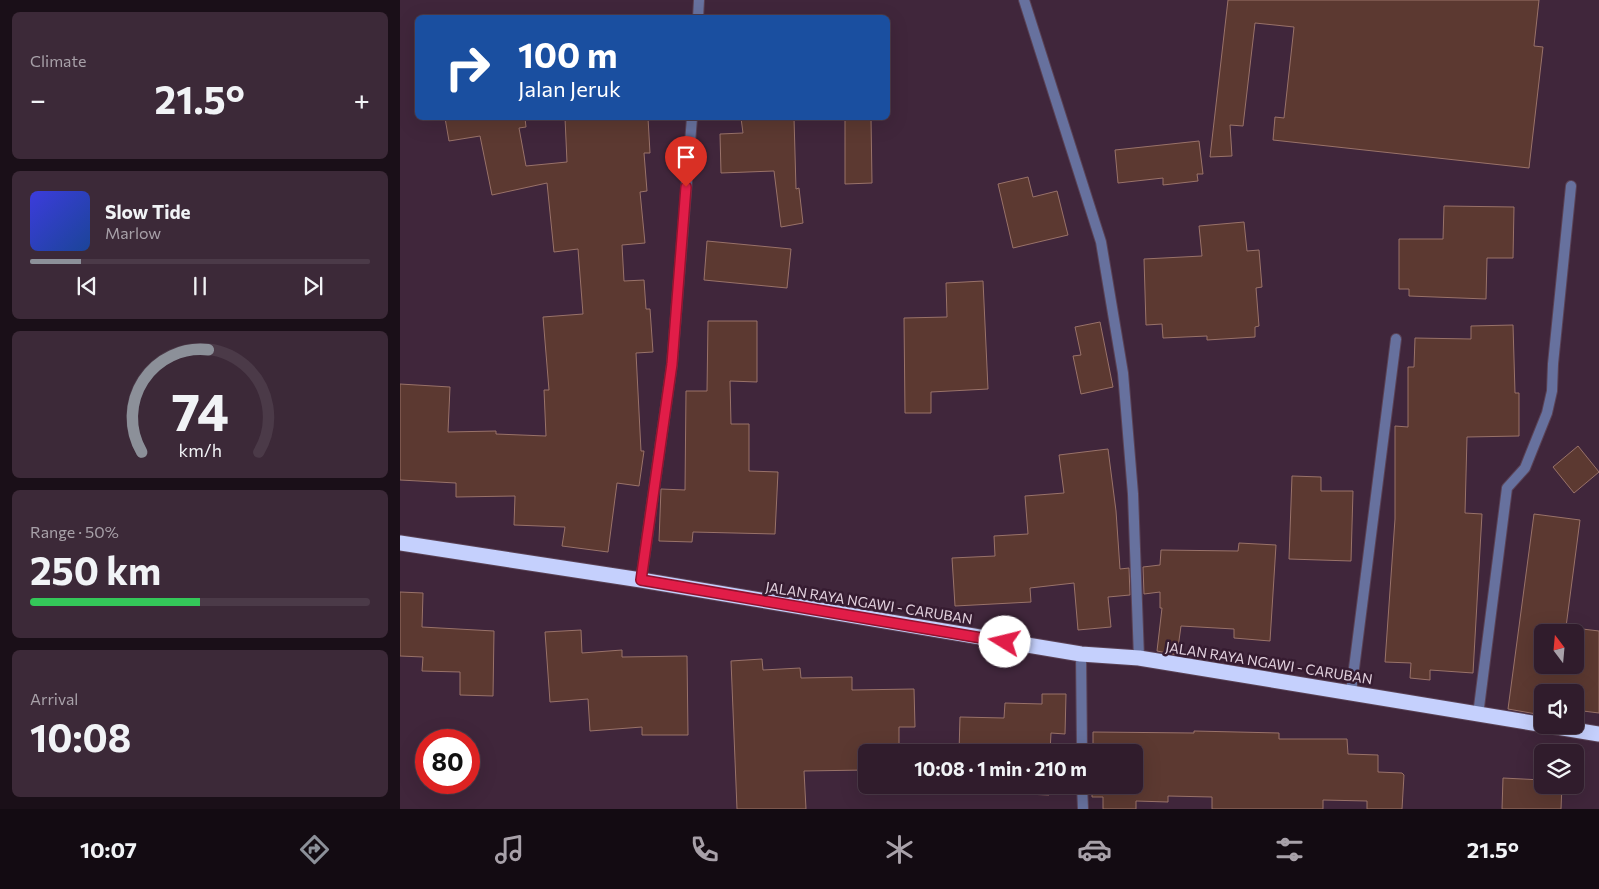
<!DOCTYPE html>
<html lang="en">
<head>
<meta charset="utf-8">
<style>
  :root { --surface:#301c2c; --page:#3c2938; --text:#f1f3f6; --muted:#a8a1a9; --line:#4b3a48; --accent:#8c9099 }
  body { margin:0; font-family:Commissioner,sans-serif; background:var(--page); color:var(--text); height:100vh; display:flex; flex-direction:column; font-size:19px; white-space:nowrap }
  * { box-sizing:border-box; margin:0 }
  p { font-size:16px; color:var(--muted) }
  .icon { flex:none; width:28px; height:28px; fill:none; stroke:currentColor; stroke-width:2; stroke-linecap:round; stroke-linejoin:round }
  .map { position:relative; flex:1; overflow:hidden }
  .panel { display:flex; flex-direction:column; gap:12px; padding:12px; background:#1a0f18; width:400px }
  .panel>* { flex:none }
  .hud { position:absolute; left:15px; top:15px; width:475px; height:105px; border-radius:8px; box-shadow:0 5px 20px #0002,0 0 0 1px var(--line); background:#1a4fa0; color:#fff; overflow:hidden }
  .needle { width:32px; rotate:344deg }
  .tools { position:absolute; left:1134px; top:624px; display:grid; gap:10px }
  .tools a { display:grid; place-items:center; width:50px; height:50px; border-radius:8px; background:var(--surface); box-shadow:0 5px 20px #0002,0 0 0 1px var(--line); font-size:25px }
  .speed { position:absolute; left:15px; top:729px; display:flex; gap:10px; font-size:25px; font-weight:700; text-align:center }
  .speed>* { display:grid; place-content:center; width:65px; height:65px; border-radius:50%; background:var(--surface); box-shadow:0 5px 20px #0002,0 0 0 1px var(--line); line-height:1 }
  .speed .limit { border:8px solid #d22; background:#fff; color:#111 }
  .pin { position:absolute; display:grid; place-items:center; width:42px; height:42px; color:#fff; margin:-51px -21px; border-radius:50% 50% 50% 0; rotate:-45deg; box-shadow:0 0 5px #0007 }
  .pin .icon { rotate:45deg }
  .me { position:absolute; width:55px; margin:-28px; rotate:279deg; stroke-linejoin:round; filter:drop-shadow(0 0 4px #0008) }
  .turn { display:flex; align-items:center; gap:18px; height:105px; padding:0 20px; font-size:22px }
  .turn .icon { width:65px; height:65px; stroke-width:2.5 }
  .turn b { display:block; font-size:35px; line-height:42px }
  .big { font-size:38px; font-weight:700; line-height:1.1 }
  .panel .widget { flex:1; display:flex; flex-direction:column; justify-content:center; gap:8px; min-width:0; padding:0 18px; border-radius:8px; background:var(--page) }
  .panel .dial { align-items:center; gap:0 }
  .dial svg { height:130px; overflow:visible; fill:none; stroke:var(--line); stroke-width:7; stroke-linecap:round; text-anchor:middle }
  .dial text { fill:var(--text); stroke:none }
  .song { display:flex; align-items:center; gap:15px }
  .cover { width:60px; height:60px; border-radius:8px; background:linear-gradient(135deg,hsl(240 70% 55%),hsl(220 70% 35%)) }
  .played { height:5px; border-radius:2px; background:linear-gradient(90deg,var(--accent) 15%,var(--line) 15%) }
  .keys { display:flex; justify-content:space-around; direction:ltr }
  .heat { display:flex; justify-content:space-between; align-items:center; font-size:28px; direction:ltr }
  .charge { height:8px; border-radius:4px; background:linear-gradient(90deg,#34c759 50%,var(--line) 0) }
  .trip { position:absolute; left:458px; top:744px; width:285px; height:50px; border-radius:8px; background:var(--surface); box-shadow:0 5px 20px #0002,0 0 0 1px var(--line); font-weight:700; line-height:50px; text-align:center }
  .tab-bar { display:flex; height:80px; justify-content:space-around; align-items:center; background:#130b12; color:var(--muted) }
  .tab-bar .icon { width:35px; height:35px }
  .tab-bar .active { color:var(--accent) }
  .tab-bar b { font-size:22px; color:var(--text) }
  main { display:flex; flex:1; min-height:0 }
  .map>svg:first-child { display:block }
  .building { fill:#5c3931; stroke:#997269; fill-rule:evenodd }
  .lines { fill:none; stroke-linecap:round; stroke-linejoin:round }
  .lane-casing { stroke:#5a4255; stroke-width:12 }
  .street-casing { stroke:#5a4255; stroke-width:12 }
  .highway-casing { stroke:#5a4255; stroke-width:17 }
  .lane { stroke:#67719e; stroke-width:10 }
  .street { stroke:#67719e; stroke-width:10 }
  .highway { stroke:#c5d0fd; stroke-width:15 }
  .route-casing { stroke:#92132f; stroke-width:12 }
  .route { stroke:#e11d48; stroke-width:9 }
  .labels { text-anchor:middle; stroke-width:5; stroke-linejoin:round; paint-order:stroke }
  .street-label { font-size:14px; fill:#e3d2df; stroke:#361c31 }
</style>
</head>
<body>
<main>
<section class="panel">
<div class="widget"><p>Climate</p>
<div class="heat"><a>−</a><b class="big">21.5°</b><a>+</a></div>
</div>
<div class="widget">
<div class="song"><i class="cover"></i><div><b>Slow Tide</b><p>Marlow</p></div></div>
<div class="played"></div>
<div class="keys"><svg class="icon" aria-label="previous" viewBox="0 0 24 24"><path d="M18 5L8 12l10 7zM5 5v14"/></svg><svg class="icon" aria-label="pause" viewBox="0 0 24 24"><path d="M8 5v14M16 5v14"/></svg><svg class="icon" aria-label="next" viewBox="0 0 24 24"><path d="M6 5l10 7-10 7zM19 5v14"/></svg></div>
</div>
<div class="widget dial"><svg viewBox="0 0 100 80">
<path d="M14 69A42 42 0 1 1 86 69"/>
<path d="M14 69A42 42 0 0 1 55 6" stroke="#8c9099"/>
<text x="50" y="56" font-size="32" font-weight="700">74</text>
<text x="50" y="72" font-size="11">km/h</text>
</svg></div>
<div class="widget"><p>Range · 50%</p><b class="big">250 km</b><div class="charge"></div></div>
<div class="widget"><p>Arrival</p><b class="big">10:08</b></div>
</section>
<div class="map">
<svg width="1199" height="809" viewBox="0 0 1199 809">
  <rect width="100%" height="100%" fill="#40263b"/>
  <g class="building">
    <path d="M828,0H1139L1134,46L1143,47L1129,168L873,140L875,117L884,118L894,27L855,23L843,126L830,125L832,156L810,157Z"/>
    <path d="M45,118H125L126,127L119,128L126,166L167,162L165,118H248L250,153H244L247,191L240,192L245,243L222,245L224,281L244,280L246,309H250L253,352L236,353L241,451H244L239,486L217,483L208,552L162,546L165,527L114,525L115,496L56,497V483L0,480V384L50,387L48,432L96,431V434L146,436L144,390H149L143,317L183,314L178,249L154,252L147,183L92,195L80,136L49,141Z"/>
    <path d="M341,118H394L396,189L399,188L403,223L381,227L374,171L321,173L320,134L343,133Z"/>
    <path d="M445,118H471L472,183L445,184Z"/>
    <path d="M799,141L803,174H797L798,181L763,185V178L718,183L715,150Z"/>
    <path d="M628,177L633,197L657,191L668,235L613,248L598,184Z"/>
    <path d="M1044,206L1114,207L1113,258H1087L1086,299L1009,296V289H999V239H1043Z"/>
    <path d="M844,222L847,251L859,250L862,287L856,288L859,326L855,327V337L807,340V336L763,338L762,324L746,325L744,259L802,256L799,226Z"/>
    <path d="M307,241L391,249L387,288L304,280Z"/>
    <path d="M583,281L588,389L531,392V413H505L504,318L547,317L546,283Z"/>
    <path d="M308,321H357V382L330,381L331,424H349V471L378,472L375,534L293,532L292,542L259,541L261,489L285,490L286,391H307Z"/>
    <path d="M700,322L713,387L681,394L673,356L681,355L675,327Z"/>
    <path d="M1113,325L1115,393H1119V436L1067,437L1065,513L1082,514L1073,673L1030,670V680L1010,678L1011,663L985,662L995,519V426L1008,427V367H1014L1015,338L1071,339V326Z"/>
    <path d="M1178,446L1199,472L1174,493L1153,467Z"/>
    <path d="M708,449L716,511L720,569L729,568L730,595L708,597L711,627L678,630L674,583L630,588L631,602L555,606L552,558L595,556L594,536L628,534L625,496L664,493L659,455Z"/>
    <path d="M892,476L921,477V491H953L951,561L889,559Z"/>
    <path d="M1134,514L1180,520L1166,627L1199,631V713L1175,710V692H1142V715L1108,709ZM1142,632H1175V665H1142Z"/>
    <path d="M839,543L876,545L870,641L834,638V629L781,626L777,655L757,651L762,608H760V592L744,594L743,567L760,565L761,550L838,551Z"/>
    <path d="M0,592L23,593L22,627L94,631L93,696L60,695V672L22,671L23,657L0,656Z"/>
    <path d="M181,630L182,653L222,650V657L287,656L288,735H242V727L190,731L188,699L150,702L145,632Z"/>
    <path d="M362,659L363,670L400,668L401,678L452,677V690L514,689L515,727H499V752H466V770L404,771L406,809H337L331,661Z"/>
    <path d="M642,694H666L665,734L651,733L650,752H559L560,717L604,718L605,703L642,704Z"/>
    <path d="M794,731L879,733V739H947L948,754L978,755V772L1002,773L1004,775L1002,809H967V801L923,800V809H812V797L768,796V802L736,801V809H703V797H692V785H734V752H693V732L794,733Z"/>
    <path d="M1103,778L1142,780V785H1162L1161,809H1102Z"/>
    <path d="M603,785H649V795L602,793Z"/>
  </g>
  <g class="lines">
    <g class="lane-casing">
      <path id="lane" d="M1078,715L1107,488L1125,468L1147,413L1152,391L1153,364L1171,186"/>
    </g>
    <g class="street-casing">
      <g id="street">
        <path d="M624,0L701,242L723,373L733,494L739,658"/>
        <path d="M298,18L299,0"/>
        <path d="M241,580L272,364L292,118"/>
        <path d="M681,654L682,752"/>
        <path d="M951,692L996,339"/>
        <path d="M682,785L683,809"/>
      </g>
    </g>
    <g class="highway-casing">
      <path id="highway" d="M0,543L241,580L681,654L739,658L1199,734"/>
    </g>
    <use href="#lane" class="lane"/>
    <use href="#street" class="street"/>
    <use href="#highway" class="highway"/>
  </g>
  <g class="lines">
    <g class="route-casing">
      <path id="route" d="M286,187L272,364L241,580L605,642"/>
    </g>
    <use href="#route" class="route"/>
  </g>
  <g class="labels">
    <g class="street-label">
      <text transform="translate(469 603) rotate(9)" y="5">JALAN RAYA NGAWI - CARUBAN</text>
      <text transform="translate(869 663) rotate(9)" y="5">JALAN RAYA NGAWI - CARUBAN</text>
    </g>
  </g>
</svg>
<div class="tools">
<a><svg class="needle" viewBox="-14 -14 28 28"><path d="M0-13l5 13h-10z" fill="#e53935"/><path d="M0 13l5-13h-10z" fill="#a8a1a9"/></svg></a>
<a><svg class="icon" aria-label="sound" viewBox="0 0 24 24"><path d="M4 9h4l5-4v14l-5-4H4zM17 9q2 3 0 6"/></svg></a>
<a><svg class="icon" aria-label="layers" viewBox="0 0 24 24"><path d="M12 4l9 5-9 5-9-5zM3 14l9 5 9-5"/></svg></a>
</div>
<div class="speed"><div class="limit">80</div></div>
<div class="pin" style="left:286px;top:187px;background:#d93025"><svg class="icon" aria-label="arrive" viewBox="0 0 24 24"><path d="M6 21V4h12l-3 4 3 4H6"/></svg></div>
<svg class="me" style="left:605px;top:642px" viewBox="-20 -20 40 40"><circle r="19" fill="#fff"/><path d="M0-13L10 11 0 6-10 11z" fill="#e11d48"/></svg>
<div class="trip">10:08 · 1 min · 210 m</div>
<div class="hud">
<div class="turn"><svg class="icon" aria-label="right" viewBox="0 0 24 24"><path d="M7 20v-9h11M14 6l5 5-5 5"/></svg><div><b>100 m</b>Jalan Jeruk</div></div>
</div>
</div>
</main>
<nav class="tab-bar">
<b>10:07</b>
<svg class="icon active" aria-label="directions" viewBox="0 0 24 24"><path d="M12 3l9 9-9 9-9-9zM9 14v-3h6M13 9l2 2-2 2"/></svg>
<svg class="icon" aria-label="music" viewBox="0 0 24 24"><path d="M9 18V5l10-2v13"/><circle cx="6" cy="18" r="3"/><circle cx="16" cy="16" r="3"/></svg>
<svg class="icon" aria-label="phone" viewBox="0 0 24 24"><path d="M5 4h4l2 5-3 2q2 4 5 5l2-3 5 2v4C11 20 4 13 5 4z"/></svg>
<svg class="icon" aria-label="climate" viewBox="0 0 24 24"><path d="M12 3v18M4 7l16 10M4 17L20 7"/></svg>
<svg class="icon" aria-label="car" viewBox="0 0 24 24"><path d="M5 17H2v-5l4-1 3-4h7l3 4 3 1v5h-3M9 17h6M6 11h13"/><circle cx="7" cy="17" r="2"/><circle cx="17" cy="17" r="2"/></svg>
<svg class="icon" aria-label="filters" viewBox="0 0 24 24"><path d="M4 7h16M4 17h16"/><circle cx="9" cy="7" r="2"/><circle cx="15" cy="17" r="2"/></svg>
<b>21.5°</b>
</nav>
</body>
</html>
